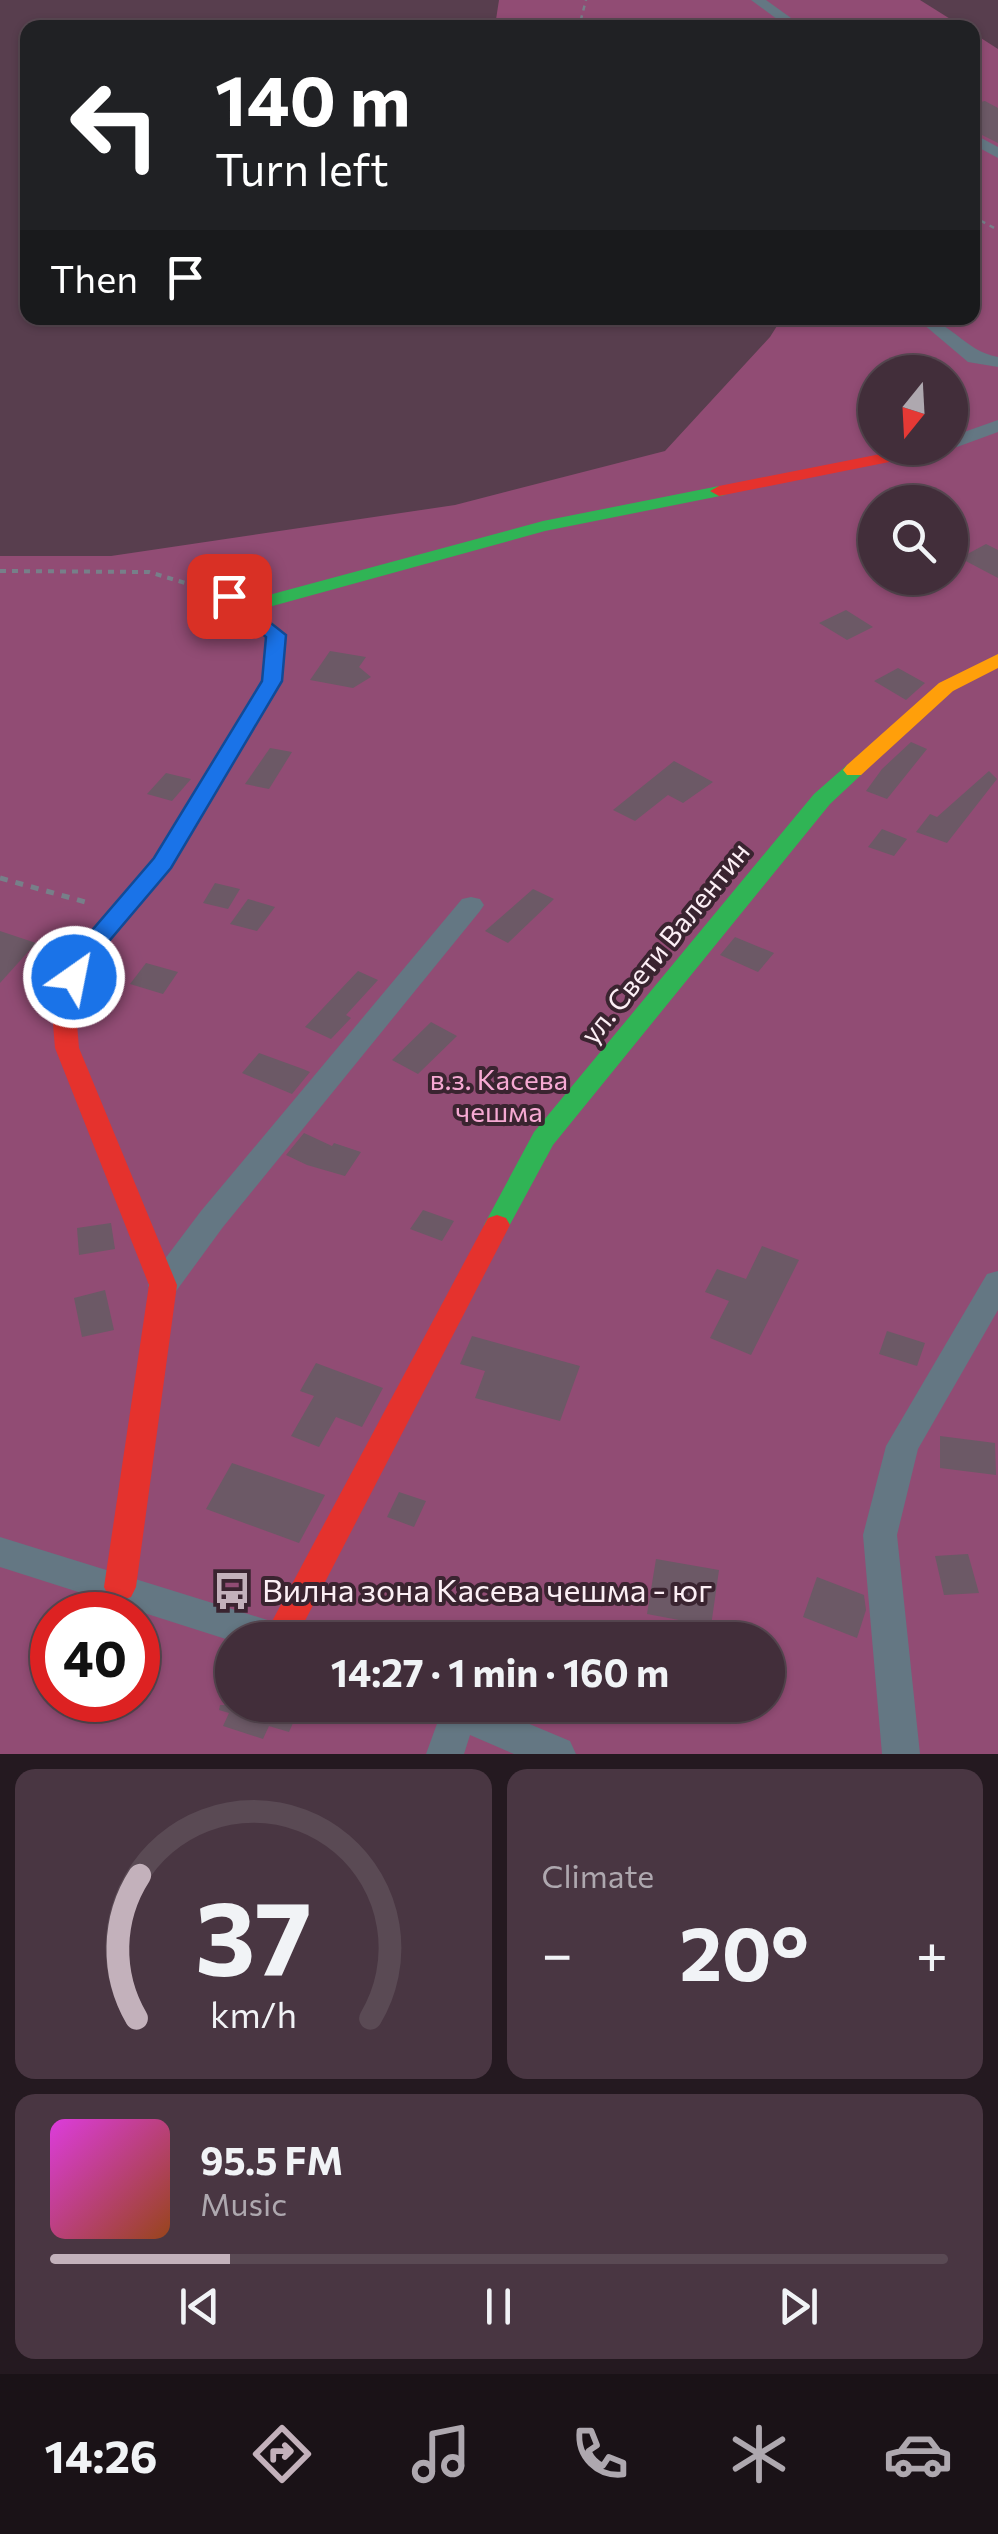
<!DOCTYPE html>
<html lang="en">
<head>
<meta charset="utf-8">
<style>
  :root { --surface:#422e3a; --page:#493642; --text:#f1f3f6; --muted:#aea8af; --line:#5a4a54; --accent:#c3b1bb }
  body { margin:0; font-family:Commissioner,sans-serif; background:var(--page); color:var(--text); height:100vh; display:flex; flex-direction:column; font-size:38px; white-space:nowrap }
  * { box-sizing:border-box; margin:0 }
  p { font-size:32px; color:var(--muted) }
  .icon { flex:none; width:55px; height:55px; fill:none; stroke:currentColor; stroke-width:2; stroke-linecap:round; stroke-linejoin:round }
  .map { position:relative; height:1754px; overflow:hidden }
  .panel { display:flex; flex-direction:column; gap:15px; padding:15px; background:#241920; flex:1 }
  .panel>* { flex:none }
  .guide { position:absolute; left:20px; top:20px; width:960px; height:305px; border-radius:20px; box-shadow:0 2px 8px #0004,0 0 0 2px var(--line); background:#202124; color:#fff; overflow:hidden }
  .needle { width:65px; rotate:198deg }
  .buttons { position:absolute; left:858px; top:355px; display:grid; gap:20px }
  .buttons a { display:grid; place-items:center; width:110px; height:110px; border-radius:50%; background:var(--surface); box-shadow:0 2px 8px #0004,0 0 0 2px var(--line); font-size:50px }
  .speed { position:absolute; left:30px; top:1592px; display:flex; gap:20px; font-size:50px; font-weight:700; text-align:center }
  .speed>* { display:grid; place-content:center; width:130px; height:130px; border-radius:50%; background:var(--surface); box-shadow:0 2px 8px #0004,0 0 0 2px var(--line); line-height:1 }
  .speed .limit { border:15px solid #d22; background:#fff; color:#111 }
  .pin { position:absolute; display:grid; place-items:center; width:85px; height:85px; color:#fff; margin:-42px; border-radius:20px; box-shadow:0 5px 15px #0006 }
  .me { position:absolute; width:110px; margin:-55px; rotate:33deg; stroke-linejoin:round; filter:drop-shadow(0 0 8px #0008) }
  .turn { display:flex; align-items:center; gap:35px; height:210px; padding:0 30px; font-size:45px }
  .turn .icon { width:130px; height:130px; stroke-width:2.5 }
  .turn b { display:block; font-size:70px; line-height:85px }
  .then { display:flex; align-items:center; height:95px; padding:0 30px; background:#0003; gap:20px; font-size:38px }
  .big { font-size:75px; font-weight:700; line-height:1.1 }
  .panel .widget { flex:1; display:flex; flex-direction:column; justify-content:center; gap:15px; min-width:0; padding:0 35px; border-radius:20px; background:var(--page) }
  .panel .dial { align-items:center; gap:0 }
  .dial svg { height:260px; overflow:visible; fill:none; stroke:var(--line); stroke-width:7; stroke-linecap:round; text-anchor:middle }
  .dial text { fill:var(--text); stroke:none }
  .song { display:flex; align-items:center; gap:30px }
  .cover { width:120px; height:120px; border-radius:15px; background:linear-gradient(135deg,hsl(300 70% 55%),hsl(20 70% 35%)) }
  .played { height:10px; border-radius:5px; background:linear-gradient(90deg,var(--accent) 20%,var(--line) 20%) }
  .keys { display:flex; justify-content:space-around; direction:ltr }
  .heat { display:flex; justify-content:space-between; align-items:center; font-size:55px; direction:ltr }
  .panel .tiles { flex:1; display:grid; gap:15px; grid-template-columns:1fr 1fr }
  .widget:last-child { grid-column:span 2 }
  .trip { position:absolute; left:215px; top:1622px; width:570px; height:100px; border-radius:50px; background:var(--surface); box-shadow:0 2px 8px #0004,0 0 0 2px var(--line); font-weight:700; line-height:100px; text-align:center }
  .tab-bar { display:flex; height:160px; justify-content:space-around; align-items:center; background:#1a1217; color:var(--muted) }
  .tab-bar .icon { width:70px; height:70px }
  .tab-bar .selected { color:var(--accent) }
  .tab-bar b { font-size:45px; color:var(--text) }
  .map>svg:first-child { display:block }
  .green { fill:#914c74; fill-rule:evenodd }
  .building { fill:#6c5966 }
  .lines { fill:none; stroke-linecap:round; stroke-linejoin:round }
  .path-far2 { stroke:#777f89; stroke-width:2.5; stroke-dasharray:5 5; stroke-linecap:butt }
  .path-far1 { stroke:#777f89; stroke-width:4; stroke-dasharray:6 6; stroke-linecap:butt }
  .path { stroke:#777f89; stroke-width:5; stroke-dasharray:8 8; stroke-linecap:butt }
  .street { fill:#647783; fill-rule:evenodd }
  .fast { fill:#30b455; fill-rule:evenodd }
  .slow { fill:#ff9f0a; fill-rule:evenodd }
  .jam { fill:#e5322d; fill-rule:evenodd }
  .route { fill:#1a73e8; stroke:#114b97; stroke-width:2.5 }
  .labels { text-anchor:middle; stroke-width:8; stroke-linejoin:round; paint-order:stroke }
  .street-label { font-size:28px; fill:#fceff5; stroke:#3a2430 }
  .park-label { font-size:28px; fill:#f6a9d3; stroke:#3a2430 }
  .near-poi-label { font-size:32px; fill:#fceff5; stroke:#3a2430; text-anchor:start }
</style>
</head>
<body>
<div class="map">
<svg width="998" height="1754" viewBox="0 0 998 1754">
  <rect width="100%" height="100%" fill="#583e4e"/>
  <g class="green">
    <path d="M499,0H920L963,27L498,28L495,26Z"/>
    <path d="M973,33L998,49V1754H0V556H111L455,505L665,451L770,337L782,318H972ZM875,372H950V448H875ZM875,502H950V578H875ZM52,1615H138V1700H52ZM232,1640H768V1705H232Z"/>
  </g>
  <g class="building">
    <path d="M985,101L998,108V143L972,130V104Z"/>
    <path d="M986,544L998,550V578L960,558Z"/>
    <path d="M846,610L873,627L847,640L819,623Z"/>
    <path d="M330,651L366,657L359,667L371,677L353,688L310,680Z"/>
    <path d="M898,668L925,683L906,700L874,681Z"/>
    <path d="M911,742L927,749L887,799L866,791L882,769Z"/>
    <path d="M270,748L292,752L269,789L245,784Z"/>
    <path d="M674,761L713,782L683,803L668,795L635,821L613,810Z"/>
    <path d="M989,771L997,779L947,843L916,832L930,814L937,817Z"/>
    <path d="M166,773L191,779L172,801L147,794Z"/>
    <path d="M882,829L907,839L894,856L868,847Z"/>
    <path d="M215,883L240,889L228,909L203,903Z"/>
    <path d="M533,889L554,899L508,943L485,931Z"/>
    <path d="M248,899L275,907L257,931L230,924Z"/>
    <path d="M0,931L36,943L0,983Z"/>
    <path d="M735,937L774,953L758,972L720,955Z"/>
    <path d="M146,963L178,972L163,994L130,984Z"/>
    <path d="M358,971L378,980L346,1015L351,1018L331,1039L305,1027Z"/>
    <path d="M431,1022L457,1036L418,1074L392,1060Z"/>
    <path d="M259,1053L303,1069L310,1072L292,1094L242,1073Z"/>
    <path d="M304,1133L332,1146L334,1143L361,1152L345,1176L307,1165L286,1155Z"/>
    <path d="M423,1210L454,1221L442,1241L410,1229Z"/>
    <path d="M111,1223L115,1249L79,1255L77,1228Z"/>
    <path d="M762,1246L799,1260L751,1355L710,1338L729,1301L705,1292L717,1269L746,1279Z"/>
    <path d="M105,1290L114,1330L82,1337L74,1298Z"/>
    <path d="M887,1331L925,1343L917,1366L879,1354Z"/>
    <path d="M472,1336L580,1366L560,1421L475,1398L485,1371L460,1364Z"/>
    <path d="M316,1363L383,1388L362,1427L336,1417L319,1447L291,1436L314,1396L300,1391Z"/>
    <path d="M940,1436L995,1443L996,1475L940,1468Z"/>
    <path d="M232,1463L325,1495L299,1543L206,1509Z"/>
    <path d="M399,1492L426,1501L414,1527L387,1517Z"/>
    <path d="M968,1554L979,1593L944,1595L935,1556Z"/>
    <path d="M656,1559L719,1570L711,1626L647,1614Z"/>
    <path d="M817,1577L864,1595L866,1610L857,1638L803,1617Z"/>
    <path d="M220,1705H301L289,1732L269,1726L263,1739L223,1726L229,1713L219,1710Z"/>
  </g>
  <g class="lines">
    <g class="path-far2">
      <path d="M585,28L580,23L586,0"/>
      <path d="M972,216L998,230"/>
    </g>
    <path class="path-far1" d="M0,571L149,572L205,589"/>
    <path class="path" d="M0,878L89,903"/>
    <g class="street">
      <path d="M751,0H766L805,28H789Z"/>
      <path d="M972,133L998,147V158L972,144Z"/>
      <path d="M916,318C951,318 963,351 998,357V367L968,362Z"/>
      <path d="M998,420V432L957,447L945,448H950V437Z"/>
      <path d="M471,897L480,899L484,905L480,911L223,1227L174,1294L163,1297L152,1294L148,1285L152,1276L201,1211L462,899Z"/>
      <path d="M998,1271V1310L918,1449L897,1535L920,1754H882L863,1535L886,1446L987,1274Z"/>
      <path d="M0,1537L277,1623L290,1628L295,1640L232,1641L0,1567Z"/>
      <path d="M424,1705H484L570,1741L576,1754H514L470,1735L464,1754H426L438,1721L429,1717Z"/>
    </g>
    <g class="fast">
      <path d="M719,486L728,491L725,495L545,531L258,610L286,635L282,681L171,868L155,887H139L136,882L155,859L262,681L266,637L222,600V592H236L247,601L543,521Z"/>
      <path d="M854,763L865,770L861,775L830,804L553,1145L506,1232L497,1235L488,1232L484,1225L534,1132L814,794L847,765Z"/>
    </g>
    <path class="slow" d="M998,654V668L953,691L861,775H847L843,770L847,765L939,683Z"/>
    <g class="jam">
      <path d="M911,448H943L934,453L719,496L710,491L719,486Z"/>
      <path d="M147,875L158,882L94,959L75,1000L79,1048L177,1285L136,1587L131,1597L120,1601L109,1597L104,1587L149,1285L55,1048L51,1000L76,949L139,877Z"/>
      <path d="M497,1215L506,1218L510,1225L295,1640H262L488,1218Z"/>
    </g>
  </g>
  <path class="route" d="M229,590L286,635L282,681L171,868L94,959L82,983H65L62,977L76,949L154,858L262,681L266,637L222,600L219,596Z"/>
  <defs>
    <g id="bus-bare" transform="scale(3)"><path d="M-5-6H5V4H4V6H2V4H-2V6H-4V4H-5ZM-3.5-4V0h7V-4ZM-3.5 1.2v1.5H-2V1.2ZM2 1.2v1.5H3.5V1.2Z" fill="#c3b1bb" stroke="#3a2430" stroke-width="2.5" paint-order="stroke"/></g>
  </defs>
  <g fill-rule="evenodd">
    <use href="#bus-bare" x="232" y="1591"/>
  </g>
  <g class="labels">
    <g class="street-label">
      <text transform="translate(665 943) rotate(-51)" y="10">ул. Свети Валентин</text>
    </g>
    <g class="park-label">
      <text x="499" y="1090">в.з. Касева<tspan x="499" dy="32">чешма</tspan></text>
    </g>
    <g class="near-poi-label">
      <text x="262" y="1602">Вилна зона Касева чешма - юг</text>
    </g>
  </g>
</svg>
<div class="buttons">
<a><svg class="needle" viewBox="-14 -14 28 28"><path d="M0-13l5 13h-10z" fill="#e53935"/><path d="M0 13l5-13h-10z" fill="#aea8af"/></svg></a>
<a><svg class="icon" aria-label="search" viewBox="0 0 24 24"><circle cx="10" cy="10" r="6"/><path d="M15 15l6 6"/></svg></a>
</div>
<div class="speed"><div class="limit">40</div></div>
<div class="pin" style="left:229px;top:596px;background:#d93025"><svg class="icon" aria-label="arrive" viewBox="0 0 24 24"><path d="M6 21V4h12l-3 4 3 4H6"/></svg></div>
<svg class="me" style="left:74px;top:977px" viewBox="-20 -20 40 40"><circle r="17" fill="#1a73e8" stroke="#fff" stroke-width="3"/><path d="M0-11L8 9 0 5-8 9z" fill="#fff"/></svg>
<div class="trip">14:27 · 1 min · 160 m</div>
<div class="guide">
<div class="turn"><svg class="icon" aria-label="left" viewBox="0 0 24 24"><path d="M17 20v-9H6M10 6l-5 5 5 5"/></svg><div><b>140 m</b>Turn left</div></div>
<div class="then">Then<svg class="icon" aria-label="arrive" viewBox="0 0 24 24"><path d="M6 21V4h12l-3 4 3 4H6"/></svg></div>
</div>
</div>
<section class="panel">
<div class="tiles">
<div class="widget dial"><svg viewBox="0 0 100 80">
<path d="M14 69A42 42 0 1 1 86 69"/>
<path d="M14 69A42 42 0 0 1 15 25" stroke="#c3b1bb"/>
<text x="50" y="56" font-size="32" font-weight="700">37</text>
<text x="50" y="72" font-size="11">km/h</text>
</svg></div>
<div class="widget"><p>Climate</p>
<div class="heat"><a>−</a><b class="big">20°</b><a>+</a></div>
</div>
<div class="widget">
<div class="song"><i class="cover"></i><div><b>95.5 FM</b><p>Music</p></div></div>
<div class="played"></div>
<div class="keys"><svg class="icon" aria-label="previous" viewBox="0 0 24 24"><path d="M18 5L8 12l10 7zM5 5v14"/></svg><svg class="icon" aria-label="pause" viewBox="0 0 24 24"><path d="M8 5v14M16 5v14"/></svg><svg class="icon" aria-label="next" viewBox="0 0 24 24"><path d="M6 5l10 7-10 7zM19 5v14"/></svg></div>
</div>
</div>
</section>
<nav class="tab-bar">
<b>14:26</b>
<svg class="icon selected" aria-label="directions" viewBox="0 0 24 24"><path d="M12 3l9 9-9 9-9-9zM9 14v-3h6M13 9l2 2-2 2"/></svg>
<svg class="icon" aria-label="music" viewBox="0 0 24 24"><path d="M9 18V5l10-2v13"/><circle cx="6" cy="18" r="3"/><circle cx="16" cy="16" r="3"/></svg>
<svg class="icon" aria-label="phone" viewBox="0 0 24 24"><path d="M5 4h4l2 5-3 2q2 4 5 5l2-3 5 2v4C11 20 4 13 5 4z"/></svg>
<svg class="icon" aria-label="climate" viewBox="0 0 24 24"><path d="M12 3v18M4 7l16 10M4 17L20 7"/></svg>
<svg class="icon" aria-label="car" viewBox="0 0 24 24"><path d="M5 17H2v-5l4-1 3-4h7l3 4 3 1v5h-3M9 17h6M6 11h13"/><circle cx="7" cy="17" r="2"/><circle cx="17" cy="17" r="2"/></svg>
</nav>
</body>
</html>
